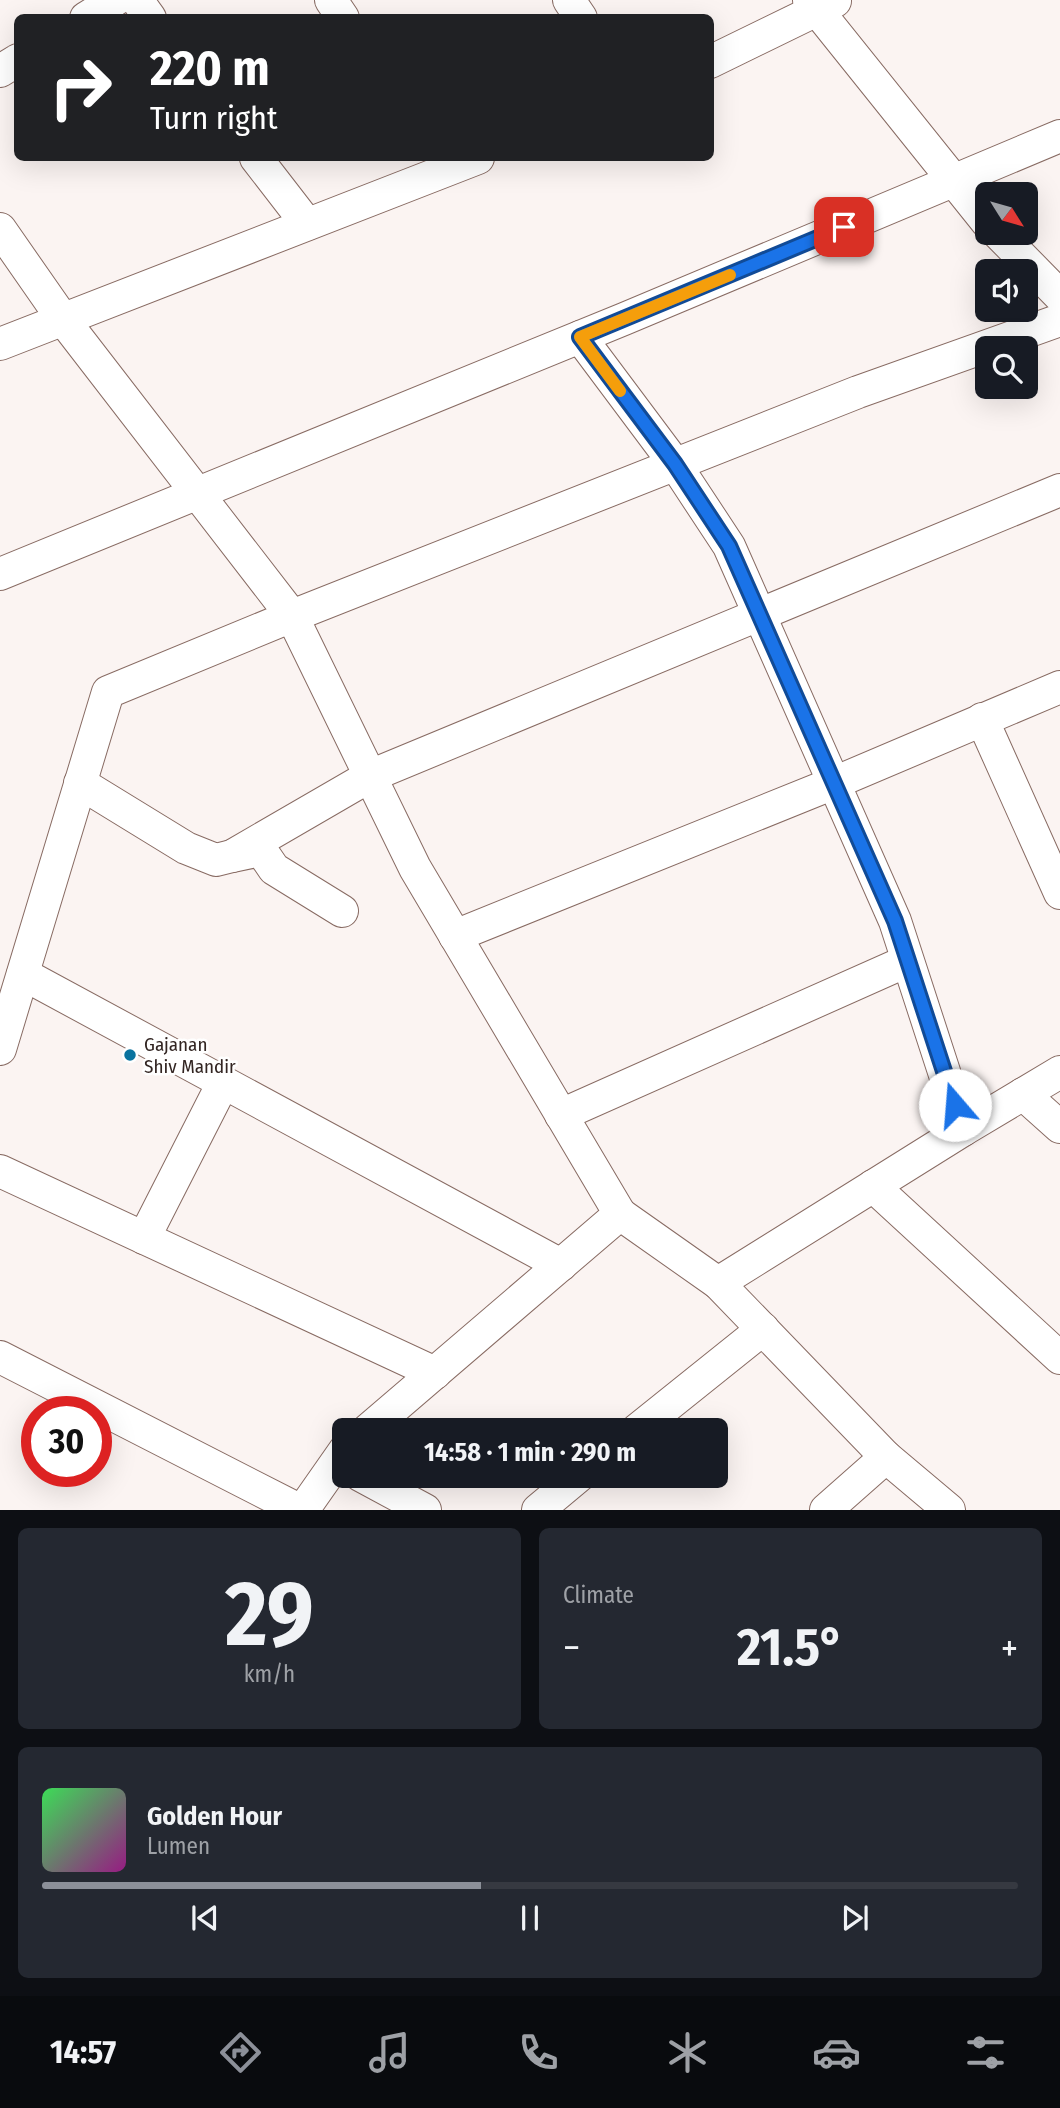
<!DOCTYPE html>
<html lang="en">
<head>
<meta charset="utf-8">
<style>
  :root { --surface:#171b24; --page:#242831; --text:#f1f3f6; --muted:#9ea1a6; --line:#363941; --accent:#8c9099 }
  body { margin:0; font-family:"Fira Sans Condensed",sans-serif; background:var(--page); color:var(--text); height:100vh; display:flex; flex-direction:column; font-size:26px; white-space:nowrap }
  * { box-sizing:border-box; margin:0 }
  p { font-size:23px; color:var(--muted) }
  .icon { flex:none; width:38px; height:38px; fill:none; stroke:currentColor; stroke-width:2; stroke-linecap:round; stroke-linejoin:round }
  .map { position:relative; height:1510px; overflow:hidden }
  .details { display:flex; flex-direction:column; gap:18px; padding:18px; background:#0d0f14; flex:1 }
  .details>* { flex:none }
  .banner { position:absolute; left:14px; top:14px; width:700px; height:147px; border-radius:10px; box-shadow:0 7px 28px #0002; background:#202124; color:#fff; overflow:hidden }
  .needle { width:46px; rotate:127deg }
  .fabs { position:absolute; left:975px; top:182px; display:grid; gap:14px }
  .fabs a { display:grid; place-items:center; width:63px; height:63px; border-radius:10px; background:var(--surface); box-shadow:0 7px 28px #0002; font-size:35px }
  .speed { position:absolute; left:21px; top:1396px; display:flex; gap:14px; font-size:35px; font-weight:700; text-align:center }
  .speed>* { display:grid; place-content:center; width:91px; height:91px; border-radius:50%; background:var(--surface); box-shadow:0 7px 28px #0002; line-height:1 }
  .speed .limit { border:10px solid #d22; background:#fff; color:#111 }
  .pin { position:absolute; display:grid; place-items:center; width:60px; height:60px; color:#fff; margin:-30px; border-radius:14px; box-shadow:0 4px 10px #0006 }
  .me { position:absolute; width:77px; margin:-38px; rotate:342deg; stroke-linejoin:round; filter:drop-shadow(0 0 5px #0008) }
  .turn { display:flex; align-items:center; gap:24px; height:147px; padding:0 21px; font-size:32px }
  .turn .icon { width:91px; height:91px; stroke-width:2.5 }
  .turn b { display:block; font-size:49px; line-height:60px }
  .big { font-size:52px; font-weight:700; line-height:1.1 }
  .details .tile { flex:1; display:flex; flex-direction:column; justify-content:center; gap:10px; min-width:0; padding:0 24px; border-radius:10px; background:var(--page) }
  .details .dial { align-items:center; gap:0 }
  .dial b { font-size:91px; line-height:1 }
  .song { display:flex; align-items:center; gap:21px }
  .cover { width:84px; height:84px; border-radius:10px; background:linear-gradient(135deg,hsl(130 70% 55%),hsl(310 70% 35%)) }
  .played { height:7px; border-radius:4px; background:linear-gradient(90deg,var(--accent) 45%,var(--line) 45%) }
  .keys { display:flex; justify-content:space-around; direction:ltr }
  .heat { display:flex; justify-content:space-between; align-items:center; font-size:38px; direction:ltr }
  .details .tiles { flex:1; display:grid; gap:18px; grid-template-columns:1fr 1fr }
  .tile:last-child { grid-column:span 2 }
  .trip { position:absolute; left:332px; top:1418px; width:396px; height:70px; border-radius:10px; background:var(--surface); box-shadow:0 7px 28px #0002; font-weight:700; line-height:70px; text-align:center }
  .tabs { display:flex; height:112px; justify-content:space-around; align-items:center; background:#090b0e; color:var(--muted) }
  .tabs .icon { width:49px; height:49px }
  .tabs .active { color:var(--accent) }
  .tabs b { font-size:32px; color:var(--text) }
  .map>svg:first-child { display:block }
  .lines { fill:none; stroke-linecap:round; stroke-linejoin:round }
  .minor-casing { stroke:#886b63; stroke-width:34 }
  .minor { stroke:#fff; stroke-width:32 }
  .route-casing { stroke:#114b97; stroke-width:18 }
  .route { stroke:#1a73e8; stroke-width:12 }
  .slow { stroke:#f59e0b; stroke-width:12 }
  .poi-dot { fill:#0a739f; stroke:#fff; stroke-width:2.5 }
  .labels { text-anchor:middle; stroke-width:5; stroke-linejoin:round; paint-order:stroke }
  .poi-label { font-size:19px; fill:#322522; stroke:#fff; text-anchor:start }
</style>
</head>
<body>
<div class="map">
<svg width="1060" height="1510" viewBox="0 0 1060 1510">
  <rect width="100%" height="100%" fill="#fbf4f2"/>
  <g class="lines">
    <g class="minor-casing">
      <g id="minor">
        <path d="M137,0L150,18"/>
        <path d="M331,0L343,18"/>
        <path d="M569,0L581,18"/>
        <path d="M809,0L987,222"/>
        <path d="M86,18L115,0"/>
        <path d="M710,62L835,1"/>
        <path d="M0,71L18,60"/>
        <path d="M256,158L307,224"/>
        <path d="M0,229L62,318L292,616L415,868L620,1214L368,1430"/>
        <path d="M998,233L1060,296"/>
        <path d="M580,337L675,464L729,546L895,921L963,1130L718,1283L620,1214"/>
        <path d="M0,344L478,158"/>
        <path d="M0,574L624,319L1060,136"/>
        <path d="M982,719L1060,893"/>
        <path d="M80,783L186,848L216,860L232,856L370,776L1060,490"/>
        <path d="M232,856L261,850L274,869L342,911"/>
        <path d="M455,936L834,783L1060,687"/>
        <path d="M23,974L561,1265"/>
        <path d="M0,1049L108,692L292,616L858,392L1060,320"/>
        <path d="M1023,1094L1060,1127"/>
        <path d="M561,1115L907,961"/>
        <path d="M963,1130L1060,1072"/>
        <path d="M0,1171L435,1373"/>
        <path d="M873,1186L1060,1358"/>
        <path d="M144,1238L223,1083"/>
        <path d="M718,1283L886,1457L826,1510"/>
        <path d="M0,1357L299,1510"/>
        <path d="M637,1430L763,1329"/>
        <path d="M886,1457L949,1510"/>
        <path d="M360,1475L425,1510"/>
        <path d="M303,1510L345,1450"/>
        <path d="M538,1510L580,1475"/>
      </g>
    </g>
    <use href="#minor" class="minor"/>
  </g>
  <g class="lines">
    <g class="route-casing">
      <path id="route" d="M844,227L580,337L675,464L729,546L895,921L955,1105"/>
    </g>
    <use href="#route" class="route"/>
    <path class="slow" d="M620,391L580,337L730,275"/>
  </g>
  <circle class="poi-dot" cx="130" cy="1055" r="7"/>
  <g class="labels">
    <g class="poi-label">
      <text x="144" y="1051">Gajanan<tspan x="144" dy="22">Shiv Mandir</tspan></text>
    </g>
  </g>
</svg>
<div class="fabs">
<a><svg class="needle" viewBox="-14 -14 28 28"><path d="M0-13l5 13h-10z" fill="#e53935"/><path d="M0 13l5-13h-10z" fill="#9ea1a6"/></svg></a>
<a><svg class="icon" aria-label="sound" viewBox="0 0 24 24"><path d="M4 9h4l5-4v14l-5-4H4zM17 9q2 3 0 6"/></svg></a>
<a><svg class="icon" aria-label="search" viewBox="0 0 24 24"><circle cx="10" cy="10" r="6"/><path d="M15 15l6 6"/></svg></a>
</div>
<div class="speed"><div class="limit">30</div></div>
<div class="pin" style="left:844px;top:227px;background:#d93025"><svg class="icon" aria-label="arrive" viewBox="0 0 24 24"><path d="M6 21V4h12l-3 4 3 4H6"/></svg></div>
<svg class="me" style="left:955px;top:1105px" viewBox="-20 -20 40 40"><circle r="19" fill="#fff"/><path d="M0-13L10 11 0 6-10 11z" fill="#1a73e8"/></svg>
<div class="trip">14:58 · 1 min · 290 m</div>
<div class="banner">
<div class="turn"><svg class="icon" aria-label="right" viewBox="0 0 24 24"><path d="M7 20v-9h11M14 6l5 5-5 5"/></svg><div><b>220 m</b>Turn right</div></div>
</div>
</div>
<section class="details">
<div class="tiles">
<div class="tile dial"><b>29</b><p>km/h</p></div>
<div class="tile"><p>Climate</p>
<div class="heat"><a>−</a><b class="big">21.5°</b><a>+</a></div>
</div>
<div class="tile">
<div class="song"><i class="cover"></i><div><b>Golden Hour</b><p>Lumen</p></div></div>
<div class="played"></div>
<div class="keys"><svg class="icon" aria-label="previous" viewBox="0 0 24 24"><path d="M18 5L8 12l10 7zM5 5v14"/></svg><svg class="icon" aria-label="pause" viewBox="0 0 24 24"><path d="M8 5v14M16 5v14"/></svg><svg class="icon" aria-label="next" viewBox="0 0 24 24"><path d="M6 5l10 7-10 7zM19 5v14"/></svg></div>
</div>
</div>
</section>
<nav class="tabs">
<b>14:57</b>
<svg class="icon active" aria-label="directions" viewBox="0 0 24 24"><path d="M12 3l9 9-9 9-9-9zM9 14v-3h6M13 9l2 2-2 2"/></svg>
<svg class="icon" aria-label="music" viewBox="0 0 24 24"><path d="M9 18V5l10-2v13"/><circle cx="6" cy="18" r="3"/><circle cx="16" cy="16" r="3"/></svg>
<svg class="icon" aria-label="phone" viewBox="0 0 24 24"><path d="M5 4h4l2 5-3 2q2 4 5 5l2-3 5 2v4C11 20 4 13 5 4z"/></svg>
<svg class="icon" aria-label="climate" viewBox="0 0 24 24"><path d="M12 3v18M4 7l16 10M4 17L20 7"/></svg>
<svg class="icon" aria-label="car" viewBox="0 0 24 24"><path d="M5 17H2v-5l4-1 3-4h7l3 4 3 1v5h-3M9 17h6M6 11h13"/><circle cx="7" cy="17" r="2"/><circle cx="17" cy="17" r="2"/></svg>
<svg class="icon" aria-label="filters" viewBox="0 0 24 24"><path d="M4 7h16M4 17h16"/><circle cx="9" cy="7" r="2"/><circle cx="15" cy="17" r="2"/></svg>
</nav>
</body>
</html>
